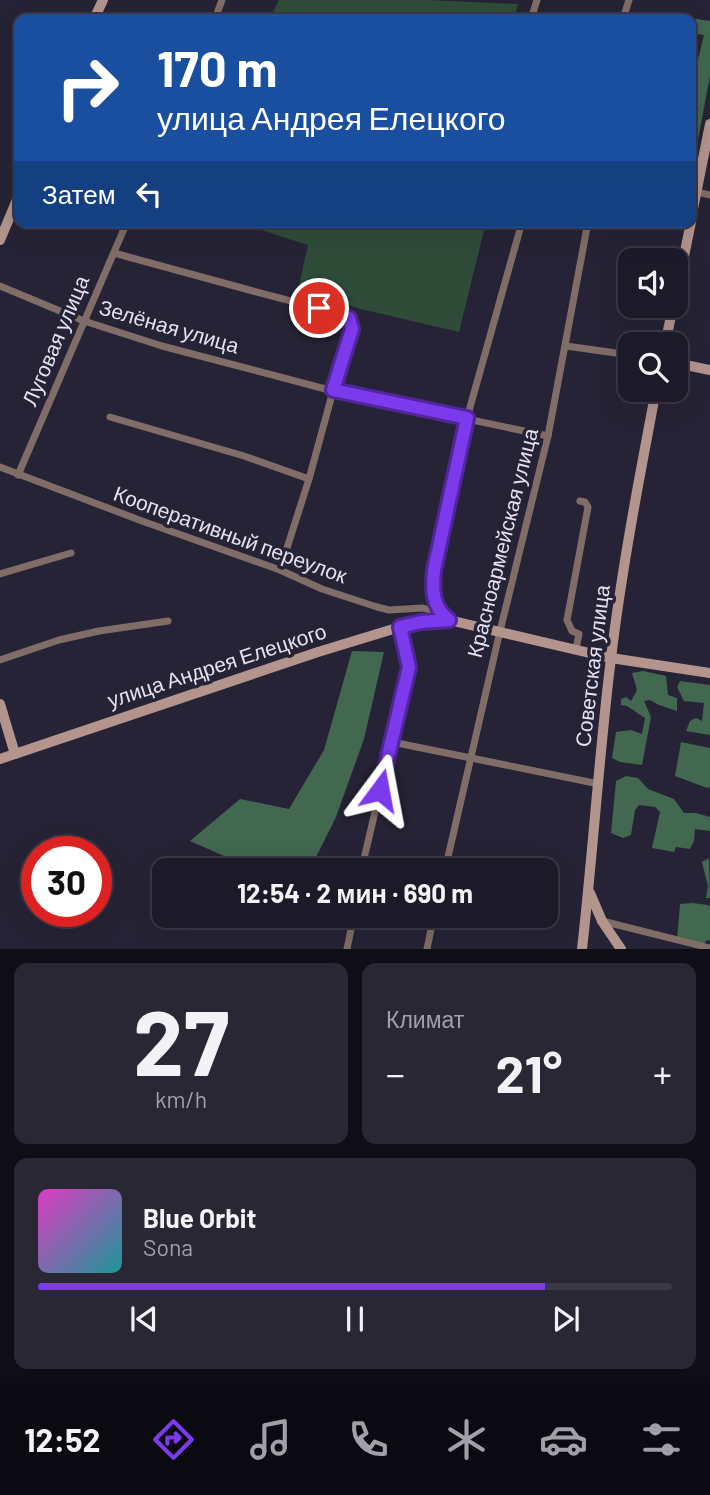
<!DOCTYPE html>
<html lang="ru">
<head>
<meta charset="utf-8">
<style>
  :root { --surface:#1c1a28; --page:#292734; --text:#f1f3f6; --muted:#a0a1a8; --line:#3a3845; --accent:#7c3aed }
  body { margin:0; font-family:Barlow,sans-serif; background:var(--page); color:var(--text); height:100vh; display:flex; flex-direction:column; font-size:26px; white-space:nowrap }
  * { box-sizing:border-box; margin:0 }
  p { font-size:23px; color:var(--muted) }
  .icon { flex:none; width:38px; height:38px; fill:none; stroke:currentColor; stroke-width:2; stroke-linecap:round; stroke-linejoin:round }
  .map { position:relative; height:949px; overflow:hidden }
  .side { display:flex; flex-direction:column; gap:14px; padding:14px; background:#0f0e16; flex:1 }
  .side>* { flex:none }
  .banner { position:absolute; left:14px; top:14px; width:682px; height:214px; border-radius:14px; box-shadow:0 7px 28px #0002,0 0 0 2px var(--line); background:#1a4fa0; color:#fff; overflow:hidden }
  .fabs { position:absolute; left:618px; top:248px; display:grid; gap:14px }
  .fabs a { display:grid; place-items:center; width:70px; height:70px; border-radius:14px; background:var(--surface); box-shadow:0 7px 28px #0002,0 0 0 2px var(--line); font-size:35px }
  .speed { position:absolute; left:21px; top:836px; display:flex; gap:14px; font-size:35px; font-weight:700; text-align:center }
  .speed>* { display:grid; place-content:center; width:91px; height:91px; border-radius:50%; background:var(--surface); box-shadow:0 7px 28px #0002,0 0 0 2px var(--line); line-height:1 }
  .speed .limit { border:10px solid #d22; background:#fff; color:#111 }
  .pin { position:absolute; display:grid; place-items:center; width:60px; height:60px; color:#fff; margin:-30px; border:4px solid #fff; border-radius:50%; box-shadow:0 2px 7px #0007 }
  .me { position:absolute; width:77px; margin:-38px; rotate:13deg; stroke-linejoin:round; filter:drop-shadow(0 0 5px #0008) }
  .turn { display:flex; align-items:center; gap:24px; height:147px; padding:0 28px; font-size:32px }
  .turn .icon { width:91px; height:91px; stroke-width:2.5 }
  .turn b { display:block; font-size:49px; line-height:60px }
  .then { display:flex; align-items:center; height:66px; padding:0 28px; background:#0003; gap:14px; font-size:26px }
  .big { font-size:52px; font-weight:700; line-height:1.1 }
  .side .widget { flex:1; display:flex; flex-direction:column; justify-content:center; gap:10px; min-width:0; padding:0 24px; border-radius:14px; background:var(--page) }
  .side .dial { align-items:center; gap:0 }
  .dial b { font-size:91px; line-height:1 }
  .song { display:flex; align-items:center; gap:21px }
  .cover { width:84px; height:84px; border-radius:10px; background:linear-gradient(135deg,hsl(310 70% 55%),hsl(180 70% 35%)) }
  .played { height:7px; border-radius:4px; background:linear-gradient(90deg,var(--accent) 80%,var(--line) 80%) }
  .keys { display:flex; justify-content:space-around; direction:ltr }
  .heat { display:flex; justify-content:space-between; align-items:center; font-size:38px; direction:ltr }
  .side .tiles { flex:1; display:grid; gap:14px; grid-template-columns:1fr 1fr }
  .widget:last-child { grid-column:span 2 }
  .trip { position:absolute; left:152px; top:858px; width:406px; height:70px; border-radius:14px; background:var(--surface); box-shadow:0 7px 28px #0002,0 0 0 2px var(--line); font-weight:700; line-height:70px; text-align:center }
  .tabs { display:flex; height:112px; justify-content:space-around; align-items:center; background:#0b0a10; color:var(--muted) }
  .tabs .icon { width:49px; height:49px }
  .tabs .on { color:var(--accent) }
  .tabs b { font-size:32px; color:var(--text) }
  .map>svg:first-child { display:block }
  .green { fill:#2f4c39 }
  .forest { fill:#426850 }
  .lines { fill:none; stroke-linecap:round; stroke-linejoin:round }
  .minor { stroke:#806d68; stroke-width:7 }
  .secondary { stroke:#b4958e; stroke-width:10 }
  .route-casing { stroke:#51269a; stroke-width:18 }
  .route { stroke:#7c3aed; stroke-width:12 }
  .labels { text-anchor:middle; stroke-width:7; stroke-linejoin:round; paint-order:stroke }
  .street-label { font-size:21px; fill:#e4e2ef; stroke:#262336 }
</style>
</head>
<body>
<div class="map">
<svg width="710" height="949" viewBox="0 0 710 949">
  <rect width="100%" height="100%" fill="#262336"/>
  <g class="green">
    <path d="M279,0H428L518,4L514,19H270Z"/>
    <path d="M236,222H486L459,332L361,309L298,290L308,245Z"/>
  </g>
  <g class="forest">
    <path d="M690,18L710,21V76L693,166H691V67H696L704,35L691,33Z"/>
    <path d="M352,651L384,652L364,739L336,817L312,865L300,870H256L190,841L240,799L289,809L324,750Z"/>
    <path d="M643,671L666,676L668,695L677,698V711L659,705L650,700L644,701L651,717L642,765L620,762L612,758L616,732L631,730L642,734L645,718L627,706L621,705V699L626,697L631,701L637,690L632,673Z"/>
    <path d="M680,681L710,685V735L686,731L690,721L696,718L702,721L704,703L684,701L677,687Z"/>
    <path d="M681,742L710,748V787L707,788L675,776Z"/>
    <path d="M626,776L638,778L648,789L674,799L684,813H696L710,817V831L695,829L694,841L690,849L676,847L674,852L652,848L660,812L655,807L639,805L635,810L631,835L623,838L611,833L616,781Z"/>
    <path d="M709,858L710,898H706L708,886L702,862Z"/>
    <path d="M693,903L708,905L710,907V941L707,940L702,946L677,940L680,904Z"/>
  </g>
  <g class="lines">
    <g class="minor">
      <path d="M215,19L222,0"/>
      <path d="M531,19L537,0"/>
      <path d="M623,19L629,0"/>
      <path d="M697,192L710,195"/>
      <path d="M114,253L253,291L341,314L349,318L352,329L333,391L309,479L280,570"/>
      <path d="M0,286L84,321L162,346L333,391L548,436"/>
      <path d="M566,346L630,355"/>
      <path d="M110,417L244,456L309,479"/>
      <path d="M0,467L142,521L280,570L322,589L377,607L389,610L423,608L442,614L448,619"/>
      <path d="M18,475L127,222"/>
      <path d="M0,574L71,553"/>
      <path d="M442,614L432,593L434,570L467,418L522,222"/>
      <path d="M576,649L579,634L572,631L567,620L588,507L585,502L580,501"/>
      <path d="M0,660L59,640L99,631L168,621"/>
      <path d="M392,742L599,784"/>
      <path d="M363,863L409,667L400,627"/>
      <path d="M445,870L500,631L548,436L588,222"/>
      <path d="M602,921L710,948"/>
      <path d="M347,949L354,915"/>
      <path d="M427,949L434,915"/>
    </g>
    <g class="secondary">
      <path d="M94,19L103,0"/>
      <path d="M691,219L710,124"/>
      <path d="M0,240L19,195"/>
      <path d="M676,295L691,222"/>
      <path d="M665,345L673,306"/>
      <path d="M676,363L710,370"/>
      <path d="M0,704L15,754"/>
      <path d="M0,759L318,652L400,627L421,622L449,620L611,658L710,673"/>
      <path d="M590,893L602,921L621,949"/>
      <path d="M582,949C593,852 599,755 611,658C622,568 639,479 656,390"/>
    </g>
  </g>
  <g class="lines">
    <g class="route-casing">
      <path id="route" d="M319,308L341,314L349,318L352,329L333,390L467,418L434,570C432,590 432,607 449,620L421,622L400,627L409,667L380,790"/>
    </g>
    <use href="#route" class="route"/>
  </g>
  <g class="labels">
    <g class="street-label">
      <text transform="translate(169 327) rotate(16)" y="7">Зелёная улица</text>
      <text transform="translate(56 341) rotate(-67)" y="7">Луговая улица</text>
      <text transform="translate(230 535) rotate(20)" y="7">Кооперативный переулок</text>
      <text transform="translate(503 543) rotate(-76)" y="7">Красноармейская улица</text>
      <text transform="translate(217 666) rotate(-18)" y="7">улица Андрея Елецкого</text>
      <text transform="translate(593 666) rotate(-83)" y="7">Советская улица</text>
    </g>
  </g>
</svg>
<div class="fabs">
<a><svg class="icon" aria-label="sound" viewBox="0 0 24 24"><path d="M4 9h4l5-4v14l-5-4H4zM17 9q2 3 0 6"/></svg></a>
<a><svg class="icon" aria-label="search" viewBox="0 0 24 24"><circle cx="10" cy="10" r="6"/><path d="M15 15l6 6"/></svg></a>
</div>
<div class="speed"><div class="limit">30</div></div>
<div class="pin" style="left:319px;top:308px;background:#d93025"><svg class="icon" aria-label="arrive" viewBox="0 0 24 24"><path d="M6 21V4h12l-3 4 3 4H6"/></svg></div>
<svg class="me" style="left:380px;top:790px" viewBox="-20 -20 40 40"><path d="M0-17L14 15 0 8-14 15z" fill="#7c3aed" stroke="#fff" stroke-width="4"/></svg>
<div class="trip">12:54 · 2 мин · 690 m</div>
<div class="banner">
<div class="turn"><svg class="icon" aria-label="right" viewBox="0 0 24 24"><path d="M7 20v-9h11M14 6l5 5-5 5"/></svg><div><b>170 m</b>улица Андрея Елецкого</div></div>
<div class="then">Затем<svg class="icon" aria-label="left" viewBox="0 0 24 24"><path d="M17 20v-9H6M10 6l-5 5 5 5"/></svg></div>
</div>
</div>
<section class="side">
<div class="tiles">
<div class="widget dial"><b>27</b><p>km/h</p></div>
<div class="widget"><p>Климат</p>
<div class="heat"><a>−</a><b class="big">21°</b><a>+</a></div>
</div>
<div class="widget">
<div class="song"><i class="cover"></i><div><b>Blue Orbit</b><p>Sona</p></div></div>
<div class="played"></div>
<div class="keys"><svg class="icon" aria-label="previous" viewBox="0 0 24 24"><path d="M18 5L8 12l10 7zM5 5v14"/></svg><svg class="icon" aria-label="pause" viewBox="0 0 24 24"><path d="M8 5v14M16 5v14"/></svg><svg class="icon" aria-label="next" viewBox="0 0 24 24"><path d="M6 5l10 7-10 7zM19 5v14"/></svg></div>
</div>
</div>
</section>
<nav class="tabs">
<b>12:52</b>
<svg class="icon on" aria-label="directions" viewBox="0 0 24 24"><path d="M12 3l9 9-9 9-9-9zM9 14v-3h6M13 9l2 2-2 2"/></svg>
<svg class="icon" aria-label="music" viewBox="0 0 24 24"><path d="M9 18V5l10-2v13"/><circle cx="6" cy="18" r="3"/><circle cx="16" cy="16" r="3"/></svg>
<svg class="icon" aria-label="phone" viewBox="0 0 24 24"><path d="M5 4h4l2 5-3 2q2 4 5 5l2-3 5 2v4C11 20 4 13 5 4z"/></svg>
<svg class="icon" aria-label="climate" viewBox="0 0 24 24"><path d="M12 3v18M4 7l16 10M4 17L20 7"/></svg>
<svg class="icon" aria-label="car" viewBox="0 0 24 24"><path d="M5 17H2v-5l4-1 3-4h7l3 4 3 1v5h-3M9 17h6M6 11h13"/><circle cx="7" cy="17" r="2"/><circle cx="17" cy="17" r="2"/></svg>
<svg class="icon" aria-label="filters" viewBox="0 0 24 24"><path d="M4 7h16M4 17h16"/><circle cx="9" cy="7" r="2"/><circle cx="15" cy="17" r="2"/></svg>
</nav>
</body>
</html>
